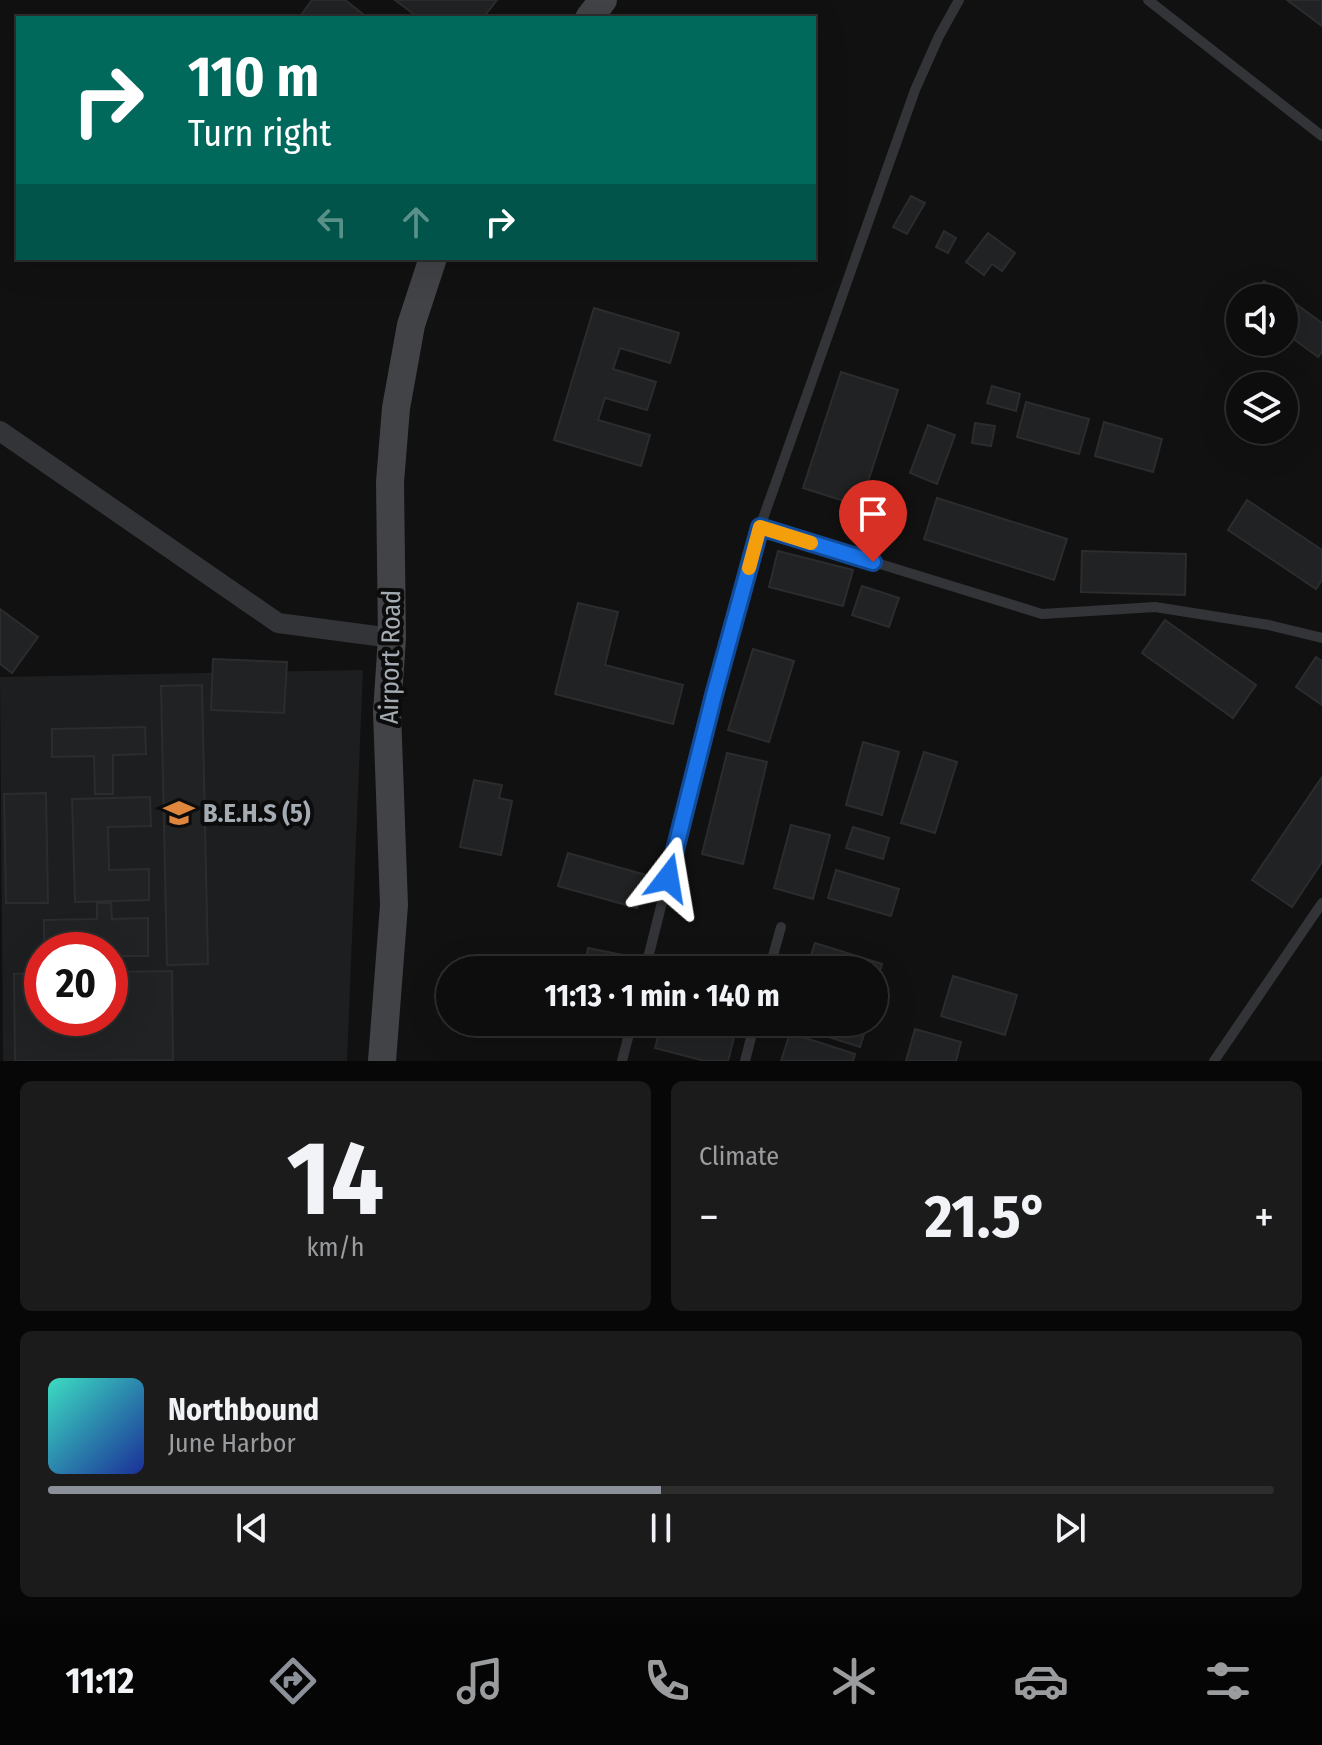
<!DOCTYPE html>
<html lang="en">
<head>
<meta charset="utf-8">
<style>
  :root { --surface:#0d0d0e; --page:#1b1b1c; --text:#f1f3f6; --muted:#9a9c9e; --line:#2d2d2e; --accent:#8c9099 }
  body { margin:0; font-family:"Fira Sans Condensed",sans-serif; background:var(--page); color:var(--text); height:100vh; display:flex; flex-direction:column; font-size:30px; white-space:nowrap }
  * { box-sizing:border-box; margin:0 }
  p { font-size:26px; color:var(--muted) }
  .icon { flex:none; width:44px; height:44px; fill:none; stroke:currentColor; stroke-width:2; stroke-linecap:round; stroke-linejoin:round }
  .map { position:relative; height:1061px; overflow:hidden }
  .drawer { display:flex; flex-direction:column; gap:20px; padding:20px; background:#070708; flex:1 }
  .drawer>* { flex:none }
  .top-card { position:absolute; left:16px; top:16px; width:800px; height:244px; border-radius:0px; box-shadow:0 8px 32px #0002,0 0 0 2px var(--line); background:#00695c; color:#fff; overflow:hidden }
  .fabs { position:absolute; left:1226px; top:284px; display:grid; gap:16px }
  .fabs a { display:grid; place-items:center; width:72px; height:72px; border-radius:50%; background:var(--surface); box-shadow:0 8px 32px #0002,0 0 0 2px var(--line); font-size:40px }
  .speed { position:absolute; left:24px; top:932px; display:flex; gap:16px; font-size:40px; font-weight:700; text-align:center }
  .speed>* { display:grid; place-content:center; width:104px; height:104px; border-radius:50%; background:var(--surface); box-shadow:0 8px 32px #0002,0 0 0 2px var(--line); line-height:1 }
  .speed .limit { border:12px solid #d22; background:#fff; color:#111 }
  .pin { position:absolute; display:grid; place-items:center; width:68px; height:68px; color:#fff; margin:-82px -34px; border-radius:50% 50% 50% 0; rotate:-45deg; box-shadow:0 0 8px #0007 }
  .pin .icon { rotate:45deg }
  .me { position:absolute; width:88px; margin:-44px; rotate:14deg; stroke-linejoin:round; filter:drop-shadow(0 0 6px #0008) }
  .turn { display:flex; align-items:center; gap:28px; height:168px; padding:0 40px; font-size:36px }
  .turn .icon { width:104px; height:104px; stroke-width:2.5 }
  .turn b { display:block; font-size:56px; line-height:68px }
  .lanes { display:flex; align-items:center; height:76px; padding:0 40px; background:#0003; justify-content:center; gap:40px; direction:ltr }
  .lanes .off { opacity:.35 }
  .big { font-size:60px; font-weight:700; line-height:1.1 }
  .drawer .tile { flex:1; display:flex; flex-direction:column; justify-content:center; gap:12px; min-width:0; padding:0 28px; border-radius:12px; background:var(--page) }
  .drawer .dial { align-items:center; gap:0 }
  .dial b { font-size:104px; line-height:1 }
  .song { display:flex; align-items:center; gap:24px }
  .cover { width:96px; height:96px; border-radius:12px; background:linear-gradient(135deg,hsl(170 70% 55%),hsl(230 70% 35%)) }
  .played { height:8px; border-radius:4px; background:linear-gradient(90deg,var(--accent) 50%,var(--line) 50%) }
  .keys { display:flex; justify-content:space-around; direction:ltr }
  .heat { display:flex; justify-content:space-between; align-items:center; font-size:44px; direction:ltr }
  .drawer .tiles { flex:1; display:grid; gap:20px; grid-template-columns:1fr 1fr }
  .tile:last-child { grid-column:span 2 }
  .trip { position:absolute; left:436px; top:956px; width:452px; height:80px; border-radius:40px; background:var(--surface); box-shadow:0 8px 32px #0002,0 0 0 2px var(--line); font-weight:700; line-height:80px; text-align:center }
  .tabs { display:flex; height:128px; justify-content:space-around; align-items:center; background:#050506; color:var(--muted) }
  .tabs .icon { width:56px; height:56px }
  .tabs .selected { color:var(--accent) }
  .tabs b { font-size:36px; color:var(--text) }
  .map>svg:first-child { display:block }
  .built { fill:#1d1e1f; fill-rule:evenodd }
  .building { fill:#212223; stroke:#2b2c2e; stroke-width:2 }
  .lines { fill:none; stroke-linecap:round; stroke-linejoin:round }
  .service { stroke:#333437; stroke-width:10 }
  .minor { stroke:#333437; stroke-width:20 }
  .secondary { stroke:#414347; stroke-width:28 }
  .route-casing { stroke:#114b97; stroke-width:20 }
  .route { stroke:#1a73e8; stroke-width:14 }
  .slow { stroke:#f59e0b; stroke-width:14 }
  .labels { text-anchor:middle; stroke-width:8; stroke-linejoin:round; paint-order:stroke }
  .street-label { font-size:26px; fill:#a4abb2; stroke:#0c0c0d }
  .poi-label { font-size:26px; font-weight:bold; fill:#a4abb2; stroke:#0c0c0d; text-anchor:start }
</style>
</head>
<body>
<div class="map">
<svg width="1322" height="1061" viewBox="0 0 1322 1061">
  <rect width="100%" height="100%" fill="#111112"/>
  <path class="built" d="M363,670L347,1061H3L0,677ZM42,950H110V1018H42Z"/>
  <g class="building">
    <path d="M312,0H345L368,18H299Z"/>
    <path d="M395,0H497L483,18H419Z"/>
    <path d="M1287,0H1322V26Z"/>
    <path d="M911,196L925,203L907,234L893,227Z"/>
    <path d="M944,231L956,238L948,253L936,247Z"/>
    <path d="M988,233L1015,253L1002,271L992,264L984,275L966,262Z"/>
    <path d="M1264,281L1322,323V352L1318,357L1284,332V298H1252Z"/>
    <path d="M594,308L679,333L670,363L620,348L613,369L656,382L647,410L605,398L598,420L650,435L641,466L554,440Z"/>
    <path d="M841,372L898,390L860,506L803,488Z"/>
    <path d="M992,386L1020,394L1016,411L987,403Z"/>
    <path d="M1026,402L1089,419L1079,454L1017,437Z"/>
    <path d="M1104,422L1162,439L1153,472L1095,456Z"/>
    <path d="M975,423L995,426L991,446L972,443Z"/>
    <path d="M928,425L955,435L937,484L910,473Z"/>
    <path d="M937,498L1067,539L1054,580L924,539Z"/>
    <path d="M1247,500L1322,550V580L1316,589L1228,530Z"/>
    <path d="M778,551L853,570L843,606L769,587Z"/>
    <path d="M1082,551L1186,554L1185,595L1081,592Z"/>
    <path d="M862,586L899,598L889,627L852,615Z"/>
    <path d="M578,603L618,612L605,665L683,685L673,724L555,694Z"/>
    <path d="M0,609L38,637L12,673L0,664Z"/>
    <path d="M1165,620L1256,685L1233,718L1142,653Z"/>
    <path d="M753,649L794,661L769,742L728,730Z"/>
    <path d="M1316,657L1322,661V705L1296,687Z"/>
    <path d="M213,659L287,662L284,713L211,710Z"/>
    <path d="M202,685L208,964L167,965L161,686Z"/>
    <path d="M145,727L146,754L113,755V794H95L94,756L52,757V729Z"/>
    <path d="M863,742L899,752L882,815L846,805Z"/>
    <path d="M924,752L957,762L935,833L901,823Z"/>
    <path d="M727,753L767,762L743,864L702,854Z"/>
    <path d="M1322,777V862L1292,907L1252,880Z"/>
    <path d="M474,780L502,785L499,798L512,801L501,855L460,847Z"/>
    <path d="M46,793L48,903H6L4,794Z"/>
    <path d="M150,797L151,826L108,827L109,870L149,869V900L75,902L72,799Z"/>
    <path d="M791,825L830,835L813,899L774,888Z"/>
    <path d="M853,827L889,838L883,859L846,848Z"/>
    <path d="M568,853L646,875L637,908L558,886Z"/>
    <path d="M836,870L899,889L891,916L828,898Z"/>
    <path d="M97,903H111L112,919L148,918V956H110V950H44V920L97,919Z"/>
    <path d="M815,943L882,964L874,991V970H806Z"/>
    <path d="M588,948L623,955L620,970H584Z"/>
    <path d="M172,971L173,1060L15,1061L14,974L42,973V1018H110V972Z"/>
    <path d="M953,976L1017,995L1005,1035L941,1016Z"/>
    <path d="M662,1022H738L728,1061H705L655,1048Z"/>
    <path d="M792,1022H868L860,1047L791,1025Z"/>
    <path d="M915,1029L961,1042L956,1061H906Z"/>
    <path d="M790,1033L855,1054L853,1061H781Z"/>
  </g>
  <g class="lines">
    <g class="service">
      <path d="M1148,0L1322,136"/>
      <path d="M760,527L1042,614L1155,607L1269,625L1322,638"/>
      <path d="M645,970L714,695L760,527L915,90L939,36L959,0"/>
      <path d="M769,970L781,927"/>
      <path d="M622,1061L632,1022"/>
      <path d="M745,1061L755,1022"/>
      <path d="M1214,1061L1322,903"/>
    </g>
    <path class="minor" d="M0,431L278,623L392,638"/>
    <g class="secondary">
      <path d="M589,18L603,0"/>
      <path d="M382,1061L394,905L387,712L392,638L390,482L396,408L411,325L433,258"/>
    </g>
  </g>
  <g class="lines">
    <g class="route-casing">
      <path id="route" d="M668,878L714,695L760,527L873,562"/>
    </g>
    <use href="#route" class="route"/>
    <path class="slow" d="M749,568L760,527L811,543"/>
  </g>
  <defs>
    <g id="school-bare" transform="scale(2.4)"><path d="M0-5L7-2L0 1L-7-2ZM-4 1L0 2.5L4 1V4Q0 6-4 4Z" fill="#de863e" stroke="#0c0c0d" stroke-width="2.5" paint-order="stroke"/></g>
  </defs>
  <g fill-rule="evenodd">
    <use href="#school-bare" x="179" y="813"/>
  </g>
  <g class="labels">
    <g class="street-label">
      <text transform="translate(390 657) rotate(-89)" y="9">Airport Road</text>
    </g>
    <g class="poi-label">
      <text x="203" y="822">B.E.H.S (5)</text>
    </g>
  </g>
</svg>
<div class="fabs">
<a><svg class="icon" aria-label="sound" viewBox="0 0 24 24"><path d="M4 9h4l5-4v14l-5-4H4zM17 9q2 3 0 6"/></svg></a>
<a><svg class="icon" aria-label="layers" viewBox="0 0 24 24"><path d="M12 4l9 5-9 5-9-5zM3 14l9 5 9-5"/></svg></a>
</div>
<div class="speed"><div class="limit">20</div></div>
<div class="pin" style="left:873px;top:562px;background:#d93025"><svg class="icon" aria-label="arrive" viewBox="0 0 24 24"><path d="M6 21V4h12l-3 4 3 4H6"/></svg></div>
<svg class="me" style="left:668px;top:878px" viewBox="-20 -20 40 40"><path d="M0-17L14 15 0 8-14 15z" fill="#1a73e8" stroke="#fff" stroke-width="4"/></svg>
<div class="trip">11:13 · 1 min · 140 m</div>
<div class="top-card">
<div class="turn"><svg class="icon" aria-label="right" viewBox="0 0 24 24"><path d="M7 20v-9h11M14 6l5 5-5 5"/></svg><div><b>110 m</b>Turn right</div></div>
<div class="lanes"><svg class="icon off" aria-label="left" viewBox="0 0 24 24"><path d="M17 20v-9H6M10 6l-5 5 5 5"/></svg><svg class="icon off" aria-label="ahead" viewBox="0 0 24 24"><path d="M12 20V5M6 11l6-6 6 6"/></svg><svg class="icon" aria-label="right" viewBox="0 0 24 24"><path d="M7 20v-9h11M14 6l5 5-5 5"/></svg></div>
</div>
</div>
<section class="drawer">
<div class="tiles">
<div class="tile dial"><b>14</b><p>km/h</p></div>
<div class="tile"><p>Climate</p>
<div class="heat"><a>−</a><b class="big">21.5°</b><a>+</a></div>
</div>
<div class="tile">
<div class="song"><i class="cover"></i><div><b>Northbound</b><p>June Harbor</p></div></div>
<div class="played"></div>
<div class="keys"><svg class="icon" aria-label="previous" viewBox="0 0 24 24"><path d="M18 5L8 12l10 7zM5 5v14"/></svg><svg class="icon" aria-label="pause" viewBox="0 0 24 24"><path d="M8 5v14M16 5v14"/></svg><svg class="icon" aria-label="next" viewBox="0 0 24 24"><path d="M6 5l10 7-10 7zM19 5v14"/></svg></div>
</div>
</div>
</section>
<nav class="tabs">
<b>11:12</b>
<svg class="icon selected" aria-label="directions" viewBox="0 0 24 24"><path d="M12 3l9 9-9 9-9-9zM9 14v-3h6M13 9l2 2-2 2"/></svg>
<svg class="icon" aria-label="music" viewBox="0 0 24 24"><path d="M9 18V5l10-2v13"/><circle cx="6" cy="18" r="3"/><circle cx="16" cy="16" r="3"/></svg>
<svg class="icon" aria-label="phone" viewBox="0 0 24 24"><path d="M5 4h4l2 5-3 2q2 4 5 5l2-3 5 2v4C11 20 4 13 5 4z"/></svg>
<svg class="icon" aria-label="climate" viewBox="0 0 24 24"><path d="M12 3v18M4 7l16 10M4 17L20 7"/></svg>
<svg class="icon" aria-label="car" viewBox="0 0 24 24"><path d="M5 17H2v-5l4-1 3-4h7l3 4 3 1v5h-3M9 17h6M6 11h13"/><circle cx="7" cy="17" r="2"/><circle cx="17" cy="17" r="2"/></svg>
<svg class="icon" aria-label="filters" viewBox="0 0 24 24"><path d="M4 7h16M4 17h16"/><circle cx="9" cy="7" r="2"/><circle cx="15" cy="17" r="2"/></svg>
</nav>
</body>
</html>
